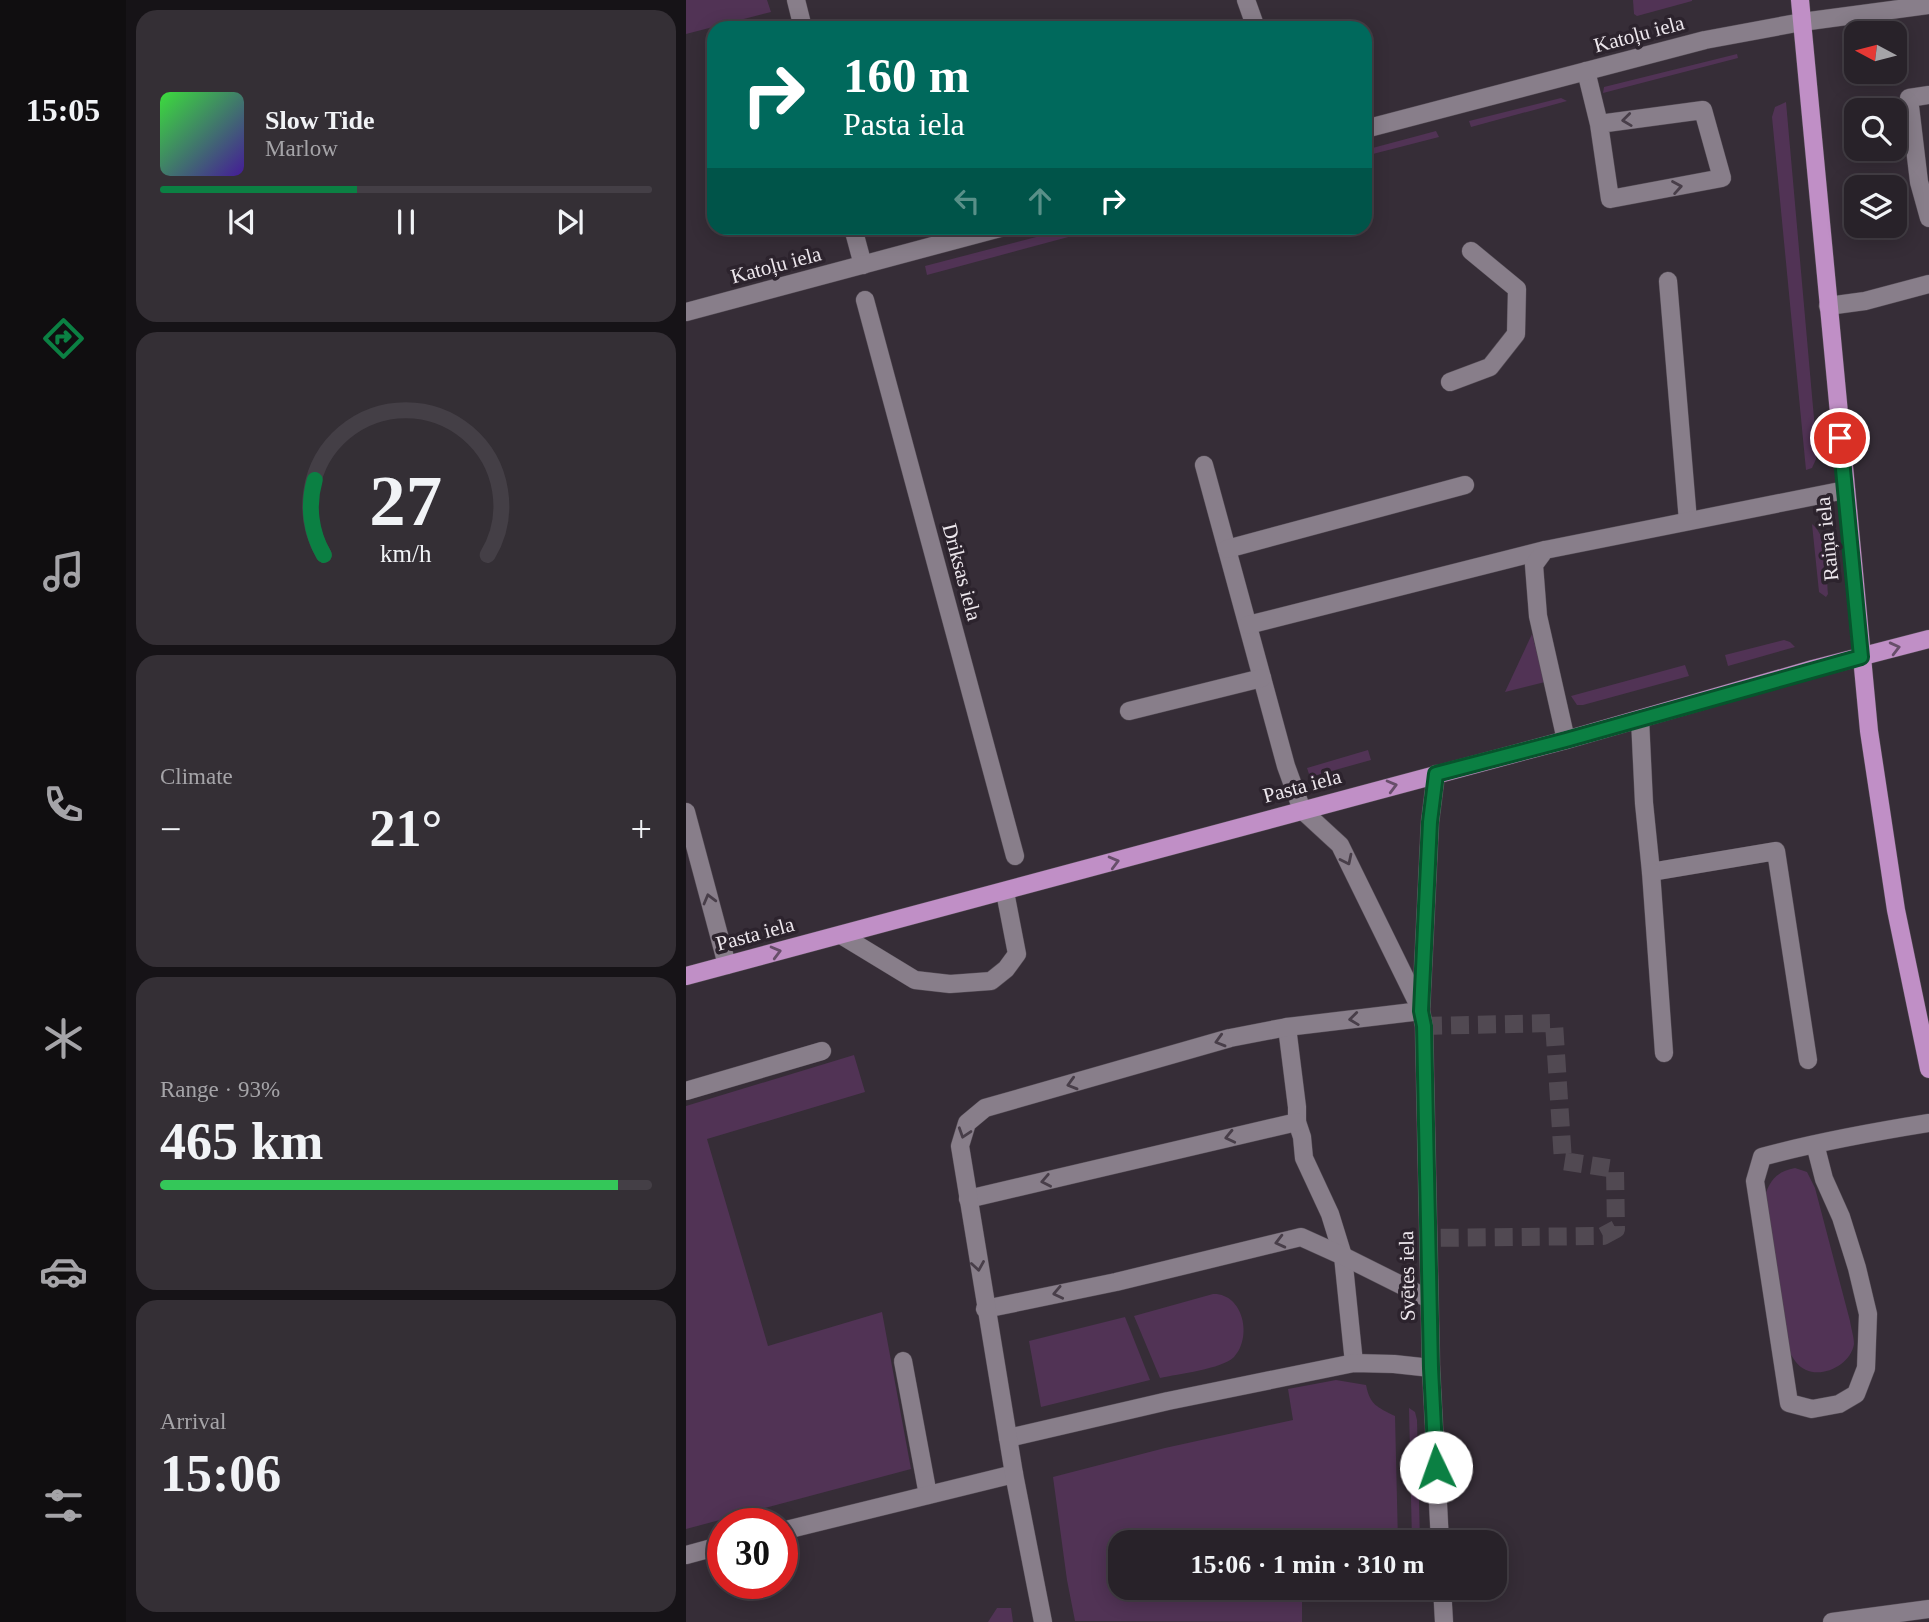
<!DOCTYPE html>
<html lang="en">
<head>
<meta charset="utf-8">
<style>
  :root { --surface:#282229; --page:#342f35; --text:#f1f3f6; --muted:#a5a4a8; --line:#443f46; --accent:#0b8043 }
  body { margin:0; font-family:"Times New Roman",serif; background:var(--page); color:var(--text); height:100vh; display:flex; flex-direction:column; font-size:26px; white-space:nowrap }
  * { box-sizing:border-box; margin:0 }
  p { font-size:23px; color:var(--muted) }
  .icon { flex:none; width:38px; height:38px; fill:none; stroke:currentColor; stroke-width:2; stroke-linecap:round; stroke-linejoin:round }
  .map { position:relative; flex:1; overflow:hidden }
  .side { display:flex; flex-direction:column; gap:10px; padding:10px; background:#161317; width:560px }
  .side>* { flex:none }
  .guide { position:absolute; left:21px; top:21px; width:665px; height:214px; border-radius:21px; box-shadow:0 4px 18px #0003,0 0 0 2px var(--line); background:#00695c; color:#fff; overflow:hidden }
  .needle { width:46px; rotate:277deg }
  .tools { position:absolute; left:1158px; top:21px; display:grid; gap:14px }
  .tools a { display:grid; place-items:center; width:63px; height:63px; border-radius:14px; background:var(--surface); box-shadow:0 4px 18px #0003,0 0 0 2px var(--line); font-size:35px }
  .speed { position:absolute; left:21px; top:1508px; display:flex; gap:14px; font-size:35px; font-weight:700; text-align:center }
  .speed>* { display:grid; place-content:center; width:91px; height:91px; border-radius:50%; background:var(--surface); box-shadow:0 4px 18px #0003,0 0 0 2px var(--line); line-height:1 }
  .speed .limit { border:10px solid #d22; background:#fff; color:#111 }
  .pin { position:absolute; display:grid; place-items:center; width:60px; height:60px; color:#fff; margin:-30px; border:4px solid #fff; border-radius:50%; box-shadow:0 2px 7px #0007 }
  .me { position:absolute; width:77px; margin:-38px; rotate:357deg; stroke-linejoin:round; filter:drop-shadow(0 0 5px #0008) }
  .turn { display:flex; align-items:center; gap:24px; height:147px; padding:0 21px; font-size:32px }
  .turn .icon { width:91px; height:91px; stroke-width:2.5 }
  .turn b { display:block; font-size:49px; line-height:60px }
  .lanes { display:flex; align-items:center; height:66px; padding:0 21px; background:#0003; justify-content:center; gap:35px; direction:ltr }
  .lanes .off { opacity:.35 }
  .big { font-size:52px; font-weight:800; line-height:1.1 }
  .side .widget { flex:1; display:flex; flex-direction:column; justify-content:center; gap:10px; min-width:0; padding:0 24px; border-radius:21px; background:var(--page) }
  .side .dial { align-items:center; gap:0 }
  .dial svg { height:182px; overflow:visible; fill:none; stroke:var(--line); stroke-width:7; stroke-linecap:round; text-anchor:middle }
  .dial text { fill:var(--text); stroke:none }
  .song { display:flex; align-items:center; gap:21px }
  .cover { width:84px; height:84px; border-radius:10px; background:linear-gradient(135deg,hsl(120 70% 55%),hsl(260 70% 35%)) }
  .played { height:7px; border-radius:4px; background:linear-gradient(90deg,var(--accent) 40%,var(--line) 40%) }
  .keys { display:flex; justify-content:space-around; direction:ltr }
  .heat { display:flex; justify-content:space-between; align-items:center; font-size:38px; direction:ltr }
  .charge { height:10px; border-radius:5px; background:linear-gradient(90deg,#34c759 93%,var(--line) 0) }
  .trip { position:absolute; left:422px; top:1530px; width:399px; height:70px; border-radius:21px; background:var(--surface); box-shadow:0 4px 18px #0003,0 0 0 2px var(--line); font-weight:800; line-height:70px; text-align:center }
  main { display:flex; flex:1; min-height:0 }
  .tabs { display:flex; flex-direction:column; width:126px; justify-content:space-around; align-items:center; background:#100e10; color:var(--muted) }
  .tabs .icon { width:49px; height:49px }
  .tabs .current { color:var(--accent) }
  .tabs b { font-size:32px; color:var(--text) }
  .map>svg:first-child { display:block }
  .green { fill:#513355 }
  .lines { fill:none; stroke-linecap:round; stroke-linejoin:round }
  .minor-tunnel { stroke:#514952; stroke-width:18; stroke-dasharray:18 9; stroke-linecap:butt }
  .minor-casing { stroke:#534b54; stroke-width:19 }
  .major-casing { stroke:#534b54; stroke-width:19 }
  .minor { stroke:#887e8a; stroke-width:18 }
  .major { stroke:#c08fc6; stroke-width:18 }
  .oneway { stroke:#483e49 }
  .oneway2 { stroke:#674e6a }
  .route-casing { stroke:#07532c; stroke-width:18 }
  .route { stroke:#0b8043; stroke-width:12 }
  .labels { text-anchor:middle; stroke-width:7; stroke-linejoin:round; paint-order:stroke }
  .street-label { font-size:21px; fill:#ece6ec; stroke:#2c232d }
</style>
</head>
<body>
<main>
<nav class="tabs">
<b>15:05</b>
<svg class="icon current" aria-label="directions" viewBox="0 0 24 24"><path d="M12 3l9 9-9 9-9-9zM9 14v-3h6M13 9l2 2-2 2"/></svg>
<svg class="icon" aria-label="music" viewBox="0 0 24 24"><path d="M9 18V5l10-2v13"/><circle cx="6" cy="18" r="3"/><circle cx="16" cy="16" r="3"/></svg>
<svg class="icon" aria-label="phone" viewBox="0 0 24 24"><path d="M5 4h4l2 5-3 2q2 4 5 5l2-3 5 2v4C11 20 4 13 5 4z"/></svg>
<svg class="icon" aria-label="climate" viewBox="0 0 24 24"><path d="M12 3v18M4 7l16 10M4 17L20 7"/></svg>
<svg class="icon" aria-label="car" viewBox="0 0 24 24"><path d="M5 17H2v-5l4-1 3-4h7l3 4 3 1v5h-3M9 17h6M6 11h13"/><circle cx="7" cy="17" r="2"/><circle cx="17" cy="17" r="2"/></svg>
<svg class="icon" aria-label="filters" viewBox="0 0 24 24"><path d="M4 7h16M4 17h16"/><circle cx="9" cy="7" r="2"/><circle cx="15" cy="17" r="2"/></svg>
</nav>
<section class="side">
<div class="widget">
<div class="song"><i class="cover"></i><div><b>Slow Tide</b><p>Marlow</p></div></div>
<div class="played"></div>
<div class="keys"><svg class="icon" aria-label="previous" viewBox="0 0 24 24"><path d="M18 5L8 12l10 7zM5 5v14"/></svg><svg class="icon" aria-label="pause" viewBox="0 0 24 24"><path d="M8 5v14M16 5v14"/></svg><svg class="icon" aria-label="next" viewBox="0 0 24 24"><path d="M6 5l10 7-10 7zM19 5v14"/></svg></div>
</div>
<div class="widget dial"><svg viewBox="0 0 100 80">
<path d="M14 69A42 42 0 1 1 86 69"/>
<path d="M14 69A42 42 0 0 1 10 36" stroke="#0b8043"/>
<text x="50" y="56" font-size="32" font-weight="700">27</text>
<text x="50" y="72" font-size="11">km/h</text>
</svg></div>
<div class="widget"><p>Climate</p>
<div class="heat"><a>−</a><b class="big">21°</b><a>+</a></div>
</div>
<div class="widget"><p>Range · 93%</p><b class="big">465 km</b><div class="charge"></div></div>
<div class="widget"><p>Arrival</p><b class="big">15:06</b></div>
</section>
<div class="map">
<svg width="1243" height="1622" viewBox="0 0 1243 1622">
  <rect width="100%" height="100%" fill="#362d37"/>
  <g class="green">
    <path d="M0,0H81L85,12L0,34Z"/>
    <path d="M947,0H1006V1L951,16L948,14Z"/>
    <path d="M1051,54L1052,58L917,93L918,87Z"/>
    <path d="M875,98L881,101L785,127L783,121Z"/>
    <path d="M1100,102L1130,441V459L1126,468L1120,470L1086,117L1089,107Z"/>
    <path d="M750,131L753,137L679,156V150Z"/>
    <path d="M385,228H416L241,275L239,266Z"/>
    <path d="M1126,524C1144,539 1140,572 1142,594L1140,597L1133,592Z"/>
    <path d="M846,634L859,682L819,692Z"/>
    <path d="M1098,640L1104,642L1109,647L1042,666L1039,655Z"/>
    <path d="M999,665L1003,676L897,705H891L885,696Z"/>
    <path d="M682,750L685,760L624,777L621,768Z"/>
    <path d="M168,1055L179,1092L21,1139L82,1346L196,1312L225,1469L0,1529V1106Z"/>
    <path d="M1109,1168L1121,1172L1129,1188L1164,1321C1165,1328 1168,1337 1168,1344C1165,1364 1138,1378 1120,1370C1111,1366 1106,1357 1102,1349L1077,1203C1082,1183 1088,1172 1109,1168Z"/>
    <path d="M527,1294C557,1293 567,1337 548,1357C536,1369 492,1374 474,1378L448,1316Z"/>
    <path d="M439,1317L464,1380L355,1407L343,1341Z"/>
    <path d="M650,1380L680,1385C684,1405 691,1407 709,1416L712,1542H434V1587H616V1622L389,1621L381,1580L367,1477L479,1448L607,1420L602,1389Z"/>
    <path d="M723,1408L729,1412L731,1420L734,1542H726Z"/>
    <path d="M311,1608H325L327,1622H302Z"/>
  </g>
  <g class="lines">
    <path class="minor-tunnel" d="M738,1026L868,1023L877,1161L929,1169L930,1229L917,1236L743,1238"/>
    <g class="minor-casing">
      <g id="minor">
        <path d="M110,0L117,28"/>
        <path d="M560,0L570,28"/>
        <path d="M900,71L913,124L924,199L1036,178L1017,110L913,124"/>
        <path d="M1243,95L1223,98L1233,182L1243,218"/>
        <path d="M679,129L1019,40L1116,22L1243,5"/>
        <path d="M167,228L177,265"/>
        <path d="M982,281L1002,521"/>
        <path d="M179,300L329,856"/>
        <path d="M1142,306L1179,301L1243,284"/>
        <path d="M0,312L314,228"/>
        <path d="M764,382L804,367L830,334L831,289L785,251"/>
        <path d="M518,465L600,766L616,810L654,845L734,1008"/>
        <path d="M541,549L779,485"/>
        <path d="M562,625L859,550"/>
        <path d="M443,711L576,678"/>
        <path d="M954,719L958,803L965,872L1090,851L1122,1060"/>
        <path d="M880,740L852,616L848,565L859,550L1159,490"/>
        <path d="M750,774L744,822L735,1011L738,1026L745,1368L754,1542"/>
        <path d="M0,812L41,965"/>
        <path d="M965,872L978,1053"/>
        <path d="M155,935L229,980L264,984L305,981L320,969L331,954L319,892"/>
        <path d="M601,1027L611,1107V1122L616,1137L618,1158L644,1214L657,1256L668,1363"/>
        <path d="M0,1091L136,1051"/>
        <path d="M1129,1144L1138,1179L1155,1217L1171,1268L1182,1314L1180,1368L1170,1394L1153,1404L1126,1409L1103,1403L1069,1181L1076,1157C1131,1142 1187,1132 1243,1123"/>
        <path d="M282,1199L611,1122"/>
        <path d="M299,1309L430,1282L615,1237L657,1256L743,1299"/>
        <path d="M217,1361L242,1495"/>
        <path d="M322,1438L482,1401L668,1363L708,1364L745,1368"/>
        <path d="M96,1531L328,1474"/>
        <path d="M0,1555L37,1545"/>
        <path d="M756,1587L758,1622"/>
        <path d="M357,1622L328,1474L274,1146L281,1123L299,1108L544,1038L601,1027L735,1011"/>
        <path d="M1146,1622L1243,1609"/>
      </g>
    </g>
    <g class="major-casing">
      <g id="major">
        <path d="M1114,0L1183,731L1210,910L1243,1069"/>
        <path d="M0,976L880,740L1127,669L1243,639"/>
      </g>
    </g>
    <use href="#minor" class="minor"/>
    <use href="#major" class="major"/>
  </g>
  <defs><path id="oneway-chevron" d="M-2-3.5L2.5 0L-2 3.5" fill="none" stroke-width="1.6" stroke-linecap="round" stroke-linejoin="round" transform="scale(1.75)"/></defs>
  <g class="oneway">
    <use href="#oneway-chevron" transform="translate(941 120) rotate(173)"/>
    <use href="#oneway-chevron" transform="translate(991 187) rotate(-10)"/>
    <use href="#oneway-chevron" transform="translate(661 860) rotate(64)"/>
    <use href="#oneway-chevron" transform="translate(23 899) rotate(-105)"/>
    <use href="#oneway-chevron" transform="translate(668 1019) rotate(173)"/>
    <use href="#oneway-chevron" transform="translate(534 1041) rotate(164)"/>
    <use href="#oneway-chevron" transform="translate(386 1084) rotate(164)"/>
    <use href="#oneway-chevron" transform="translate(278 1133) rotate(108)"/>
    <use href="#oneway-chevron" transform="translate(544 1137) rotate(167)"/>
    <use href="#oneway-chevron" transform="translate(360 1181) rotate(169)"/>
    <use href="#oneway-chevron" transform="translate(594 1242) rotate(166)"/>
    <use href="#oneway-chevron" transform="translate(292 1266) rotate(81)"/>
    <use href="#oneway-chevron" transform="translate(372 1293) rotate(168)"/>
  </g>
  <g class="oneway2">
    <use href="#oneway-chevron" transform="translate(1209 648) rotate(-14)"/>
    <use href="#oneway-chevron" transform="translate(706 786) rotate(-15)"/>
    <use href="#oneway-chevron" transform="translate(428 862) rotate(-15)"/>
    <use href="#oneway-chevron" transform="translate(90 952) rotate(-15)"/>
  </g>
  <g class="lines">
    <g class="route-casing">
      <path id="route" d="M750,1467L745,1368L738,1026L735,1011L744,822L750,774L880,740L1175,657L1154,438"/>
    </g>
    <use href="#route" class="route"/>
  </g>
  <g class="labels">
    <g class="street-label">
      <text transform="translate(953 34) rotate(-15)" y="7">Katoļu iela</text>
      <text transform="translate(90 265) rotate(-15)" y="7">Katoļu iela</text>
      <text transform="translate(1141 539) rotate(-96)" y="7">Raiņa iela</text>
      <text transform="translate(276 572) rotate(75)" y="7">Driksas iela</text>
      <text transform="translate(616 786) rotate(-15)" y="7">Pasta iela</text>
      <text transform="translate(69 934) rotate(-15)" y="7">Pasta iela</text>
      <text transform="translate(721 1276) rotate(-91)" y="7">Svētes iela</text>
    </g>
  </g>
</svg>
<div class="tools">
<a><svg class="needle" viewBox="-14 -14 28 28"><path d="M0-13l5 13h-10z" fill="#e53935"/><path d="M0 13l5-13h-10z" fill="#a5a4a8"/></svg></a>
<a><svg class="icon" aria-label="search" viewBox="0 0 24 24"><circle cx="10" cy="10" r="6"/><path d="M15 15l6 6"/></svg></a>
<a><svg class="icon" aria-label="layers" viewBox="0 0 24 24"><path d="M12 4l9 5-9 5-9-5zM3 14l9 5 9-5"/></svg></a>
</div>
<div class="speed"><div class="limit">30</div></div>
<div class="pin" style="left:1154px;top:438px;background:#d93025"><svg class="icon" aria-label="arrive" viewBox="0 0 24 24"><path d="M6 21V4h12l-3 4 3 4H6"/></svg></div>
<svg class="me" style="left:750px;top:1467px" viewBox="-20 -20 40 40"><circle r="19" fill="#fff"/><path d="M0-13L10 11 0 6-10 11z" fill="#0b8043"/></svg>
<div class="trip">15:06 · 1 min · 310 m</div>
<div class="guide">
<div class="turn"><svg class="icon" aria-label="right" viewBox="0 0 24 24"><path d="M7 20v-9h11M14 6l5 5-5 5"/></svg><div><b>160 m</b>Pasta iela</div></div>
<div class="lanes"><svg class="icon off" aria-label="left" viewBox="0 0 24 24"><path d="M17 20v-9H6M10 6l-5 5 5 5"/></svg><svg class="icon off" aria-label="ahead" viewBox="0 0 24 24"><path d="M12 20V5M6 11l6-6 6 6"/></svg><svg class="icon" aria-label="right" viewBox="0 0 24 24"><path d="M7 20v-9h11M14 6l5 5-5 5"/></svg></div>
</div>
</div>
</main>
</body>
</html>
